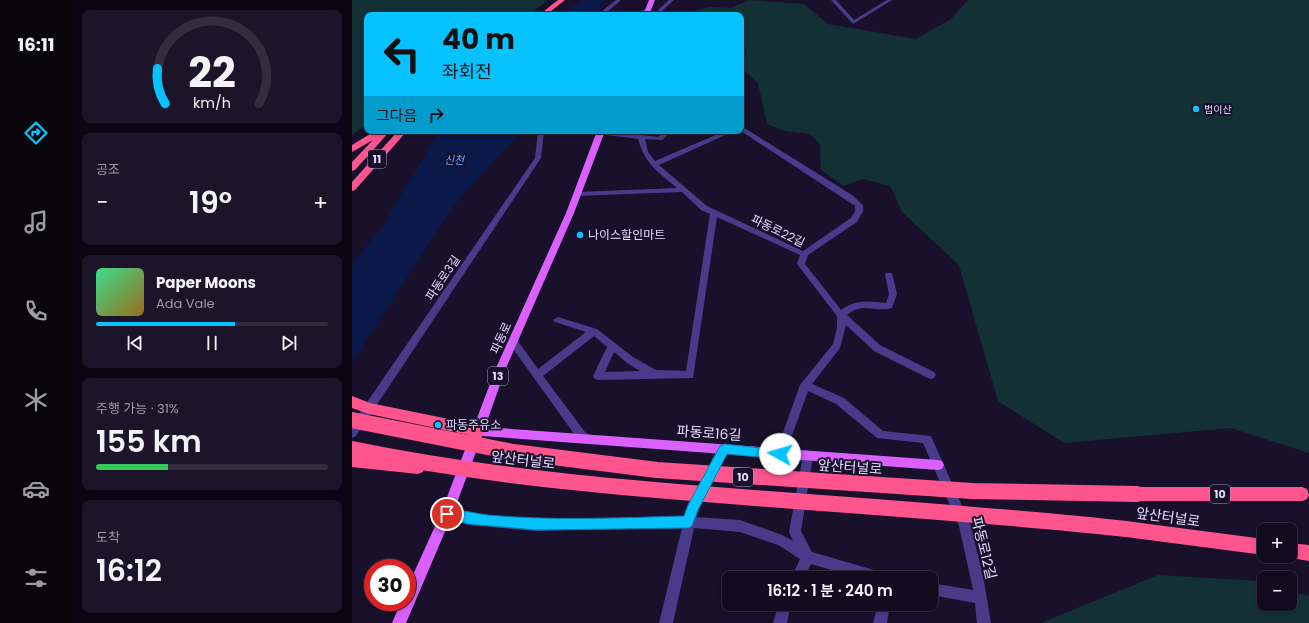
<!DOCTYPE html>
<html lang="ko">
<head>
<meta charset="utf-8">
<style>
  :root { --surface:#130c20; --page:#1c1529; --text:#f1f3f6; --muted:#9d9ba5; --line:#322c3e; --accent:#06c3ff }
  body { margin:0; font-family:Poppins,"Noto Sans KR",sans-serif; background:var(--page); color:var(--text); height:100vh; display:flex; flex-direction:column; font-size:15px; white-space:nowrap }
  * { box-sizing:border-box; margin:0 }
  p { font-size:13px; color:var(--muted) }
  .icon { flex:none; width:22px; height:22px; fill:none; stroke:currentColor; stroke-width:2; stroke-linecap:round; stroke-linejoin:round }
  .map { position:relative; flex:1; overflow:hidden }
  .panel { display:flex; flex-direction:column; gap:10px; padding:10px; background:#0a0712; width:280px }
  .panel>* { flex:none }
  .banner { position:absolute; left:12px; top:12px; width:380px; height:122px; border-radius:8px; box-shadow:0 2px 6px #0003,0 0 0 1px var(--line); background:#06c3ff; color:#111; overflow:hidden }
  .buttons { position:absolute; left:905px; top:523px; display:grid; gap:8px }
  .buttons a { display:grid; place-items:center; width:40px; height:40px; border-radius:8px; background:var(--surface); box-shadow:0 2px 6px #0003,0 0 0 1px var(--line); font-size:20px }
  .speed { position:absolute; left:12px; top:559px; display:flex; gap:8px; font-size:20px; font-weight:700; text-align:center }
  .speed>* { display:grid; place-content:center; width:52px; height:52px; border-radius:50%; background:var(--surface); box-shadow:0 2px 6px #0003,0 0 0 1px var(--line); line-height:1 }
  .speed .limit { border:6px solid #d22; background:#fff; color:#111 }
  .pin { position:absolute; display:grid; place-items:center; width:34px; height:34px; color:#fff; margin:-17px; border:2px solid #fff; border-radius:50%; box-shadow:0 1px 4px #0007 }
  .me { position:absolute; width:44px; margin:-22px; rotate:276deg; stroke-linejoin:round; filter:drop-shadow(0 0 3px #0008) }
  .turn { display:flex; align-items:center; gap:14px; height:84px; padding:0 12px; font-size:18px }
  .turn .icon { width:52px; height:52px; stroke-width:2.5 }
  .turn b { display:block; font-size:28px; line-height:34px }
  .then { display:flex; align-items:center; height:38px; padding:0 12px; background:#0003; gap:8px; font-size:15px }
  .big { font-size:30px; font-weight:600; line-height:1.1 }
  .panel .card { flex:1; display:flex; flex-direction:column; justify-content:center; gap:6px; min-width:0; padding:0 14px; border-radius:8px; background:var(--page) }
  .panel .dial { align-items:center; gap:0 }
  .dial svg { height:104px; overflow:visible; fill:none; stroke:var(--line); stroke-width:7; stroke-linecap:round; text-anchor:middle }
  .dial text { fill:var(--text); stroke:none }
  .song { display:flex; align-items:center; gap:12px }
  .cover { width:48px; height:48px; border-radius:6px; background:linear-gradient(135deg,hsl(150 70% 55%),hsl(40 70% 35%)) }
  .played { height:4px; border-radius:2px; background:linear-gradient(90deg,var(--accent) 60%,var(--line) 60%) }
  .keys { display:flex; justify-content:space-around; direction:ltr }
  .heat { display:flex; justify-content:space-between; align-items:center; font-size:22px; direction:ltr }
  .charge { height:6px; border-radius:3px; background:linear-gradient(90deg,#34c759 31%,var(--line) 0) }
  .trip { position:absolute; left:370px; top:571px; width:216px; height:40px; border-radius:8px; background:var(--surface); box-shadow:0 2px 6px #0003,0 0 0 1px var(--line); font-weight:600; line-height:40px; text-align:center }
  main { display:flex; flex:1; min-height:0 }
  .menu { display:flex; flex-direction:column; width:72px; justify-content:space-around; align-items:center; background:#08050d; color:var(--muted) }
  .menu .icon { width:28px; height:28px }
  .menu .active { color:var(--accent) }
  .menu b { font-size:18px; color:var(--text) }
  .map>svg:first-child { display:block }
  .green { fill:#133135 }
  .water { fill:#0a184a }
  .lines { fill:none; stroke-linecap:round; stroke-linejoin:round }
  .minor { fill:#493b8a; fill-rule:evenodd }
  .major { fill:#da61ff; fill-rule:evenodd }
  .highway { fill:#ff558f; fill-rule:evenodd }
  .highway-bridge { stroke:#ff558f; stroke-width:16 }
  .route { fill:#06c3ff; stroke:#047fa6 }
  .poi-dot { fill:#06c3ff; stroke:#19102b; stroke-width:1.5 }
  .labels { text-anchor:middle; stroke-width:4; stroke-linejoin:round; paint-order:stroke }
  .far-poi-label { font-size:10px; fill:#e4daff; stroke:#19102b; text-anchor:start }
  .shield { fill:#19102b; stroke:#a79dbf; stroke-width:1 }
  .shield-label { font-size:11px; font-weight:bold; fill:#e4daff }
  .far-water-label { font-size:11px; font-style:italic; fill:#68a4ff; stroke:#19102b }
  .street-label { font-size:12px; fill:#e4daff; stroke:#19102b }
  .poi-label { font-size:12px; fill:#e4daff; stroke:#19102b; text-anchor:start }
  .near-street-label { font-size:14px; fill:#e4daff; stroke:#19102b }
</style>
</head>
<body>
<main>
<nav class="menu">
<b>16:11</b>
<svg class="icon active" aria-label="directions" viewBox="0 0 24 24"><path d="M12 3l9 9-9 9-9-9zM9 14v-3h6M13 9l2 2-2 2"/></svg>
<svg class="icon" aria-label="music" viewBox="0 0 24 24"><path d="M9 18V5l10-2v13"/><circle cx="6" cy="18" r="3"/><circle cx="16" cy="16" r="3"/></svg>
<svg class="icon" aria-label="phone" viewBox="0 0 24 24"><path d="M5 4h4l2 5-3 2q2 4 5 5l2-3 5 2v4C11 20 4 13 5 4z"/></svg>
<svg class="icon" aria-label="climate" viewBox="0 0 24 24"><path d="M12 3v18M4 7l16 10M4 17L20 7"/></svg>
<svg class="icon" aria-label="car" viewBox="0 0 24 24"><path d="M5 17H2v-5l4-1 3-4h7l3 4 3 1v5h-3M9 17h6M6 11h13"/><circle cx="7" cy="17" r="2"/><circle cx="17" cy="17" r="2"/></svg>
<svg class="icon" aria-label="filters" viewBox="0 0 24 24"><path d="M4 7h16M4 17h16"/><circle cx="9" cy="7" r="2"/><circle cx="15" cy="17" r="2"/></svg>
</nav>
<section class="panel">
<div class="card dial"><svg viewBox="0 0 100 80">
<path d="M14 69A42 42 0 1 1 86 69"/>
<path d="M14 69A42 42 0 0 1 8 42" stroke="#06c3ff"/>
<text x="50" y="56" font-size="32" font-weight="700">22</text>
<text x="50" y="72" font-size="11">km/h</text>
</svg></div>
<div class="card"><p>공조</p>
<div class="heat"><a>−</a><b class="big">19°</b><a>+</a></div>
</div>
<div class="card">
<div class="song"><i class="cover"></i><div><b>Paper Moons</b><p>Ada Vale</p></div></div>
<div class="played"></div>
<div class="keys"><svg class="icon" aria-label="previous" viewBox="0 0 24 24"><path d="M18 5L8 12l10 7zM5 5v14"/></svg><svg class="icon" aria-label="pause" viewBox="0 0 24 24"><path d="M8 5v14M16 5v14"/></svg><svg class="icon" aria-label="next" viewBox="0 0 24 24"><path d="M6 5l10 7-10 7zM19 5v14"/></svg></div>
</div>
<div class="card"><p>주행 가능 · 31%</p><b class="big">155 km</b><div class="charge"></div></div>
<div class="card"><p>도착</p><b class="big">16:12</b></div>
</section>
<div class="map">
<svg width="957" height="623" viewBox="0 0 957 623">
  <rect width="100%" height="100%" fill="#19102b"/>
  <g class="green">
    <path d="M0,0H196L177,15H15V124L0,135Z"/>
    <path d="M397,0L452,4L476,24L564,39L599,19L616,0H957V453L879,428L712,443L646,401L607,265L550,212L538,186L511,179L491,186L469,170L468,144L458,134L432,131L415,124L406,83L392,70L394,48L389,46V15H326L358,7L379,8Z"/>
    <path d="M806,575L906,581L912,583V604H938V591L957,596V623H689Z"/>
  </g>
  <g class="water">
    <path d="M228,0H254L240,15H212Z"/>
    <path d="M87,131H170L125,179L98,211L0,362V264L29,229Z"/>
  </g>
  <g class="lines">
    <g class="minor">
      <path d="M264,0H269L254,13V15H248L249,12Z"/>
      <path d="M317,0H322L311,10V15H305L307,9Z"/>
      <path d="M479,0H484L502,20L535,0H540L501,24Z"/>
      <path d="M297,8L299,9V10L285,15H277Z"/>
      <path d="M389,126L500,195L511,205V211L505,222L456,255L453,264L489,310C503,299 518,301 534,303L537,294L533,275L534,273H540L545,294L540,308C523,313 512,301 495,315L528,345L582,372L584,375L582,378L579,379L576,378L522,351L494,325L488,348L460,384L492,398L531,431L579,436L619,526L632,581L639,623H625L623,603L579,595V583L621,590L607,526L571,443L525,438L484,404L456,391L433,455L432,458L428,460L424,458L423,455L448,385L481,344L485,328V316L445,264L448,255L365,217L341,378L246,380L243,379L241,376L255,347L242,336L191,376L233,432L239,436L240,439L239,442L235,444L225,438L157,343L159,340H165L186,369L234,332L203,322L201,320L206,317L245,329L281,357L304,370L334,371L358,214L349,210L330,192L222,196V192H225L325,188C306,172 293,164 286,139L239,133L236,131H256L306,137L313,131H320L310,140L293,139L296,152L303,161L373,131H382L307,165L355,206L451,251L499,218L503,211V206L389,131ZM262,352L275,363L288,371L253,372Z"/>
      <path d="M186,131H192L189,158L4,436L0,438V424L183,158Z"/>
      <path d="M371,444L381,447L382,450L381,453L374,454L346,510L344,517L388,520L430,535L441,541L437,532L450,461L444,459L443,456L444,453C449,451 455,452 460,454L461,457L449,531L460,552L529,572L533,574L535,578H507L459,564L452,578H439L448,559L426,545L388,532L342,528L321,623H307L330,528L184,531L116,525L91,517L89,513L91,509L95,508L116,513L184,519L332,516L336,505L367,446Z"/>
      <path d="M427,604H439L435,623H421Z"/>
      <path d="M526,604H538L535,623H521Z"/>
    </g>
    <g class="major">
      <path d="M297,0H303L297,15H291Z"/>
      <path d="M245,131H253L222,213L154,368L133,427L586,460L590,461L592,465L590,469L586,470L130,436L101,513L54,623H40L49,602H55V588L89,513L144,368L214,213Z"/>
    </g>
    <g class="highway">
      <path d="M206,0H213L194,15H187Z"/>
      <path d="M29,131H38L3,170L0,171V162L21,140L0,152V145L18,134L25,135Z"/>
      <path d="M46,131H55L3,190L0,191V182Z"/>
      <path d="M0,396L18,403L126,425L131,427L133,431L131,435L126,437L17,414L0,408Z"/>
      <path d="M0,455L66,460L71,462L73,467L71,472L66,474L0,467Z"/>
      <path d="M785,487H950L955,489L957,495L955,499L950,501H785L780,499L777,494L780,489Z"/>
      <path d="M774,521L912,539V555L774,537L768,534L766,529L768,524Z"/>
      <path d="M938,543L957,545V561L932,557L938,556Z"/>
    </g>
    <g class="highway-bridge">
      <path d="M0,420L161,452L305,470L620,491L785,494"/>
      <path d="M0,449C146,479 294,490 443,501C553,509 664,517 774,529"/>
    </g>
  </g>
  <path class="route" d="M372,444L428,450L432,451L434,454L432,458L428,459L375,454L346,510L340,526L336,528L184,530L116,524L91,517L89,514L91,510C97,507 126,514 136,515C201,521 266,518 332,516L336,505L368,446Z"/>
  <g class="poi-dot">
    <circle cx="844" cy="109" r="4"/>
    <circle cx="228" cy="235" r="4"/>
    <circle cx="86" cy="425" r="4"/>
  </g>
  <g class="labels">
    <g class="far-poi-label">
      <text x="852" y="113">법이산</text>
    </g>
    <g class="shield">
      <rect x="16" y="150" width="18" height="18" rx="3"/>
      <rect x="136" y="367" width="20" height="18" rx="3"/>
      <rect x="381" y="468" width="20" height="18" rx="3"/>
      <rect x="858" y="485" width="20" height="18" rx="3"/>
    </g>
    <g class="shield-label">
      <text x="25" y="163">11</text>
      <text x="146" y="380">13</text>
      <text x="391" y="481">10</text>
      <text x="868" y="498">10</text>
    </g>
    <g class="far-water-label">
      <text x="102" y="164">신천</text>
    </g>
    <g class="street-label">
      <text transform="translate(426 231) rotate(26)" y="4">파동로22길</text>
      <text transform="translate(91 278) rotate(-56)" y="4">파동로3길</text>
      <text transform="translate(149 338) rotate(-65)" y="4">파동로</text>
    </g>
    <g class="poi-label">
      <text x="236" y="239">나이스할인마트</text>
      <text x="94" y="429">파동주유소</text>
    </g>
    <g class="near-street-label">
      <text transform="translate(357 433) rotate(4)" y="5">파동로16길</text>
      <text transform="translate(171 460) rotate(7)" y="5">앞산터널로</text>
      <text transform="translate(498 467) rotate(4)" y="5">앞산터널로</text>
      <text transform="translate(816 517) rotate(8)" y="5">앞산터널로</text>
      <text transform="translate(632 548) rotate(76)" y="5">파동로12길</text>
    </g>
  </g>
</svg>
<div class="buttons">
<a>+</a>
<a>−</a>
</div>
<div class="speed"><div class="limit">30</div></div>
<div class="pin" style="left:95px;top:514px;background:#d93025"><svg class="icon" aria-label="arrive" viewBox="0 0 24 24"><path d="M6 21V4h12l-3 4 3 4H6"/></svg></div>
<svg class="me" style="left:428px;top:454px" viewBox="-20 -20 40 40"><circle r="19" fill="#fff"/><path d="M0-13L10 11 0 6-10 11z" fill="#06c3ff"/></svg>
<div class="trip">16:12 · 1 분 · 240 m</div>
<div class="banner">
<div class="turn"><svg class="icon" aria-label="left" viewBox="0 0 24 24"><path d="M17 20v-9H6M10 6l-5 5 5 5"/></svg><div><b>40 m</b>좌회전</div></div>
<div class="then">그다음<svg class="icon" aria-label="right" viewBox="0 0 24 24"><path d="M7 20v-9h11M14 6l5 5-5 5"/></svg></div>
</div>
</div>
</main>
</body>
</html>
